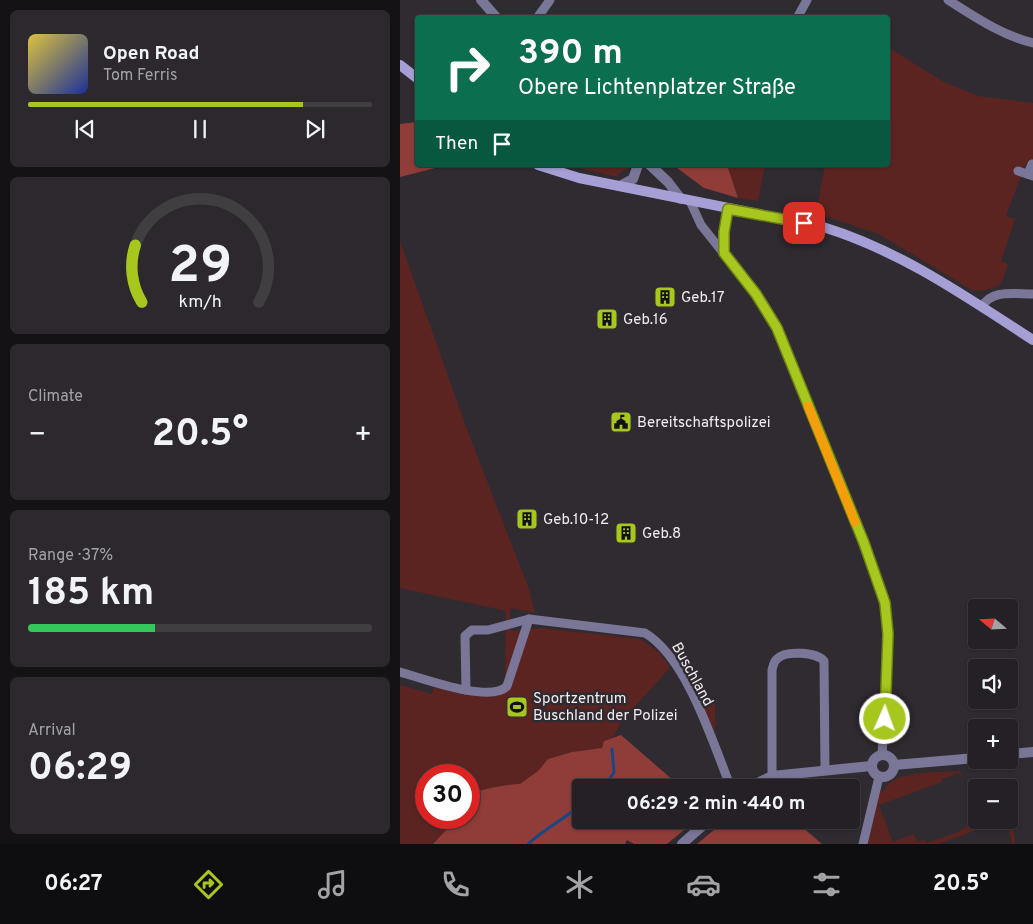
<!DOCTYPE html>
<html lang="en">
<head>
<meta charset="utf-8">
<style>
  :root { --surface:#242025; --page:#2c282d; --text:#f1f3f6; --muted:#a3a3a7; --line:#413e42; --accent:#a7c71e }
  body { margin:0; font-family:Overpass,sans-serif; background:var(--page); color:var(--text); height:100vh; display:flex; flex-direction:column; font-size:19px; white-space:nowrap }
  * { box-sizing:border-box; margin:0 }
  p { font-size:16px; color:var(--muted) }
  .icon { flex:none; width:28px; height:28px; fill:none; stroke:currentColor; stroke-width:2; stroke-linecap:round; stroke-linejoin:round }
  .map { position:relative; flex:1; overflow:hidden }
  .drawer { display:flex; flex-direction:column; gap:10px; padding:10px; background:#141214; width:400px }
  .drawer>* { flex:none }
  .hud { position:absolute; left:15px; top:15px; width:475px; height:152px; border-radius:5px; box-shadow:0 1px 4px #0004,0 0 0 1px var(--line); background:#0b6e4f; color:#fff; overflow:hidden }
  .needle { width:32px; rotate:289deg }
  .controls { position:absolute; left:568px; top:599px; display:grid; gap:10px }
  .controls a { display:grid; place-items:center; width:50px; height:50px; border-radius:5px; background:var(--surface); box-shadow:0 1px 4px #0004,0 0 0 1px var(--line); font-size:25px }
  .speed { position:absolute; left:15px; top:764px; display:flex; gap:10px; font-size:25px; font-weight:700; text-align:center }
  .speed>* { display:grid; place-content:center; width:65px; height:65px; border-radius:50%; background:var(--surface); box-shadow:0 1px 4px #0004,0 0 0 1px var(--line); line-height:1 }
  .speed .limit { border:8px solid #d22; background:#fff; color:#111 }
  .pin { position:absolute; display:grid; place-items:center; width:42px; height:42px; color:#fff; margin:-21px; border-radius:10px; box-shadow:0 2px 8px #0006 }
  .me { position:absolute; width:55px; margin:-28px; rotate:2deg; stroke-linejoin:round; filter:drop-shadow(0 0 4px #0008) }
  .turn { display:flex; align-items:center; gap:18px; height:105px; padding:0 20px; font-size:22px }
  .turn .icon { width:65px; height:65px; stroke-width:2.5 }
  .turn b { display:block; font-size:35px; line-height:42px }
  .then { display:flex; align-items:center; height:48px; padding:0 20px; background:#0003; gap:10px; font-size:19px }
  .big { font-size:38px; font-weight:700; line-height:1.1 }
  .drawer .tile { flex:1; display:flex; flex-direction:column; justify-content:center; gap:8px; min-width:0; padding:0 18px; border-radius:8px; background:var(--page) }
  .drawer .dial { align-items:center; gap:0 }
  .dial svg { height:130px; overflow:visible; fill:none; stroke:var(--line); stroke-width:7; stroke-linecap:round; text-anchor:middle }
  .dial text { fill:var(--text); stroke:none }
  .song { display:flex; align-items:center; gap:15px }
  .cover { width:60px; height:60px; border-radius:8px; background:linear-gradient(135deg,hsl(50 70% 55%),hsl(230 70% 35%)) }
  .played { height:5px; border-radius:2px; background:linear-gradient(90deg,var(--accent) 80%,var(--line) 80%) }
  .keys { display:flex; justify-content:space-around; direction:ltr }
  .heat { display:flex; justify-content:space-between; align-items:center; font-size:28px; direction:ltr }
  .charge { height:8px; border-radius:4px; background:linear-gradient(90deg,#34c759 37%,var(--line) 0) }
  .trip { position:absolute; left:172px; top:779px; width:288px; height:50px; border-radius:5px; background:var(--surface); box-shadow:0 1px 4px #0004,0 0 0 1px var(--line); font-weight:700; line-height:50px; text-align:center }
  .tab-bar { display:flex; height:80px; justify-content:space-around; align-items:center; background:#0e0d0f; color:var(--muted) }
  .tab-bar .icon { width:35px; height:35px }
  .tab-bar .selected { color:var(--accent) }
  .tab-bar b { font-size:22px; color:var(--text) }
  main { display:flex; flex:1; min-height:0 }
  .map>svg:first-child { display:block }
  .green { fill:#5b2421 }
  .forest { fill:#903c38 }
  .lines { fill:none; stroke-linecap:round; stroke-linejoin:round }
  .stream { stroke:#1b4684; stroke-width:3 }
  .minor { stroke:#7a7697; stroke-width:9 }
  .tertiary { stroke:#7a7697; stroke-width:10 }
  .secondary { stroke:#a59fd5; stroke-width:10 }
  .route-casing { stroke:#6d8114; stroke-width:12 }
  .route { stroke:#a7c71e; stroke-width:9 }
  .slow { stroke:#f59e0b; stroke-width:9 }
  .labels { text-anchor:middle; stroke-width:5; stroke-linejoin:round; paint-order:stroke }
  .poi-label { font-size:15px; fill:#f0ecf0; stroke:#302a31; text-anchor:start }
  .street-label { font-size:15px; fill:#f0ecf0; stroke:#302a31 }
</style>
</head>
<body>
<main>
<section class="drawer">
<div class="tile">
<div class="song"><i class="cover"></i><div><b>Open Road</b><p>Tom Ferris</p></div></div>
<div class="played"></div>
<div class="keys"><svg class="icon" aria-label="previous" viewBox="0 0 24 24"><path d="M18 5L8 12l10 7zM5 5v14"/></svg><svg class="icon" aria-label="pause" viewBox="0 0 24 24"><path d="M8 5v14M16 5v14"/></svg><svg class="icon" aria-label="next" viewBox="0 0 24 24"><path d="M6 5l10 7-10 7zM19 5v14"/></svg></div>
</div>
<div class="tile dial"><svg viewBox="0 0 100 80">
<path d="M14 69A42 42 0 1 1 86 69"/>
<path d="M14 69A42 42 0 0 1 10 34" stroke="#a7c71e"/>
<text x="50" y="56" font-size="32" font-weight="700">29</text>
<text x="50" y="72" font-size="11">km/h</text>
</svg></div>
<div class="tile"><p>Climate</p>
<div class="heat"><a>−</a><b class="big">20.5°</b><a>+</a></div>
</div>
<div class="tile"><p>Range · 37%</p><b class="big">185 km</b><div class="charge"></div></div>
<div class="tile"><p>Arrival</p><b class="big">06:29</b></div>
</section>
<div class="map">
<svg width="633" height="844" viewBox="0 0 633 844">
  <rect width="100%" height="100%" fill="#302a31"/>
  <g class="green">
    <path d="M488,47L542,81L578,96L633,103V161L629,159L624,168L616,167L614,173L621,176L606,216L615,219L601,261L608,264C606,269 604,279 600,284C596,289 578,292 572,290L479,234L416,213L425,165H488Z"/>
    <path d="M168,165H230L231,167L218,174L217,177Z"/>
    <path d="M327,165H365L358,201L338,198Z"/>
    <path d="M0,241L68,432L129,589L135,613L111,608L108,628L113,631L122,630L105,683L106,611L0,588Z"/>
    <path d="M142,628L240,639L259,652L270,668L224,718L213,737L204,741L203,748L172,752L148,759L138,771L120,784C109,784 79,789 69,795V775H26V818H53L47,829L33,844H0V685L32,694L34,687L61,694L62,692C77,693 99,699 110,687L129,629Z"/>
    <path d="M308,698L315,705V732L301,701Z"/>
    <path d="M560,771L563,777L558,773L542,779V782L479,805L493,842L514,834L517,842L525,839L526,843L558,832L575,821L577,827L602,820L539,844H468L480,792H483C492,769 538,773 560,771Z"/>
    <path d="M611,808L615,844H612L607,820L611,815Z"/>
  </g>
  <g class="forest">
    <path d="M17,122L18,165H47L0,177V124Z"/>
    <path d="M273,165H327L338,198L304,188Z"/>
    <path d="M221,735L281,787L181,788V820H296L267,844H234L227,840L225,844H33L47,829L53,818H69V795C79,789 109,784 120,784L138,771L148,759L172,752L202,748L204,741Z"/>
    <path d="M326,820H394L422,844H297Z"/>
  </g>
  <g class="lines">
    <g class="stream">
      <path d="M204,788L214,772L212,749"/>
      <path d="M128,844C144,829 164,819 181,805"/>
    </g>
    <g class="minor">
      <path d="M548,0C575,17 601,35 633,43"/>
      <path d="M137,18L150,0"/>
      <path d="M397,18L407,0"/>
      <path d="M618,171L633,176"/>
      <path d="M628,174L632,164"/>
      <path d="M290,201L301,225L356,294L377,328L464,543L485,603L489,634L482,755"/>
      <path d="M323,253L324,232L328,209"/>
      <path d="M582,307C591,289 615,294 633,294"/>
      <path d="M0,672C22,678 91,704 107,686L129,619L245,633C287,658 313,743 331,788"/>
      <path d="M66,690L65,636L72,630H88L129,619"/>
      <path d="M372,776V670C373,666 374,661 377,659C385,650 417,652 424,661L425,770"/>
      <path d="M463,844L479,777"/>
    </g>
    <g class="tertiary">
      <path d="M81,0L97,18"/>
      <path d="M250,165L268,182L281,199"/>
      <path d="M220,186L233,179L238,165"/>
      <path d="M609,754L633,752"/>
      <circle cx="483" cy="766" r="11"/>
      <path d="M494,765L576,758"/>
      <path d="M347,788L372,776L471,766"/>
      <path d="M282,844L309,820"/>
    </g>
    <g class="secondary">
      <path d="M0,65L18,79"/>
      <path d="M138,165L179,178L423,227C501,251 565,296 633,340"/>
    </g>
  </g>
  <g class="lines">
    <g class="route-casing">
      <path id="route" d="M404,223L328,209L324,232V253L356,294L377,328L464,543L485,603L488,634L485,719"/>
    </g>
    <use href="#route" class="route"/>
    <path class="slow" d="M408,406L455,522"/>
  </g>
  <defs>
    <g id="building-square" transform="scale(1.125)"><rect x="-9" y="-9" width="18" height="18" rx="4" fill="#a7c71e" stroke="#302a31"/><path d="M-4-6H4V6H1V3H-1V6H-4ZM-2.5-4.3h1.7v1.8h-1.7ZM.8-4.3h1.7v1.8H.8ZM-2.5-1h1.7V.8h-1.7ZM.8-1h1.7V.8H.8Z" fill="#111"/></g>
    <g id="civic-square" transform="scale(1.125)"><rect x="-9" y="-9" width="18" height="18" rx="4" fill="#a7c71e" stroke="#302a31"/><path d="M-.6-6.5H3V-4.5H.6V-3L4-1V1h2V6H-6V1h2V-1L-.6-3ZM-1.2 2.5V6h2.4V2.5Z" fill="#111"/></g>
    <g id="stadium-square" transform="scale(1.125)"><rect x="-9" y="-9" width="18" height="18" rx="4" fill="#a7c71e" stroke="#302a31"/><path d="M0-5a6.5 5 0 1 0 0 10a6.5 5 0 1 0 0-10ZM-3.5-1.8h7v3.6h-7Z" fill="#111"/></g>
  </defs>
  <g fill-rule="evenodd">
    <use href="#building-square" x="265" y="297"/>
    <use href="#building-square" x="207" y="319"/>
    <use href="#civic-square" x="221" y="422"/>
    <use href="#building-square" x="127" y="519"/>
    <use href="#building-square" x="226" y="533"/>
    <use href="#stadium-square" x="117" y="707"/>
  </g>
  <g class="labels">
    <g class="poi-label">
      <text x="281" y="302">Geb.17</text>
      <text x="223" y="324">Geb.16</text>
      <text x="237" y="427">Bereitschaftspolizei</text>
      <text x="143" y="524">Geb.10-12</text>
      <text x="242" y="538">Geb.8</text>
      <text x="133" y="703">Sportzentrum<tspan x="133" dy="17">Buschland der Polizei</tspan></text>
    </g>
    <g class="street-label">
      <text transform="translate(293 674) rotate(61)" y="5">Buschland</text>
    </g>
  </g>
</svg>
<div class="controls">
<a><svg class="needle" viewBox="-14 -14 28 28"><path d="M0-13l5 13h-10z" fill="#e53935"/><path d="M0 13l5-13h-10z" fill="#a3a3a7"/></svg></a>
<a><svg class="icon" aria-label="sound" viewBox="0 0 24 24"><path d="M4 9h4l5-4v14l-5-4H4zM17 9q2 3 0 6"/></svg></a>
<a>+</a>
<a>−</a>
</div>
<div class="speed"><div class="limit">30</div></div>
<div class="pin" style="left:404px;top:223px;background:#d93025"><svg class="icon" aria-label="arrive" viewBox="0 0 24 24"><path d="M6 21V4h12l-3 4 3 4H6"/></svg></div>
<svg class="me" style="left:485px;top:719px" viewBox="-20 -20 40 40"><circle r="17" fill="#a7c71e" stroke="#fff" stroke-width="3"/><path d="M0-11L8 9 0 5-8 9z" fill="#fff"/></svg>
<div class="trip">06:29 · 2 min · 440 m</div>
<div class="hud">
<div class="turn"><svg class="icon" aria-label="right" viewBox="0 0 24 24"><path d="M7 20v-9h11M14 6l5 5-5 5"/></svg><div><b>390 m</b>Obere Lichtenplatzer Straße</div></div>
<div class="then">Then<svg class="icon" aria-label="arrive" viewBox="0 0 24 24"><path d="M6 21V4h12l-3 4 3 4H6"/></svg></div>
</div>
</div>
</main>
<nav class="tab-bar">
<b>06:27</b>
<svg class="icon selected" aria-label="directions" viewBox="0 0 24 24"><path d="M12 3l9 9-9 9-9-9zM9 14v-3h6M13 9l2 2-2 2"/></svg>
<svg class="icon" aria-label="music" viewBox="0 0 24 24"><path d="M9 18V5l10-2v13"/><circle cx="6" cy="18" r="3"/><circle cx="16" cy="16" r="3"/></svg>
<svg class="icon" aria-label="phone" viewBox="0 0 24 24"><path d="M5 4h4l2 5-3 2q2 4 5 5l2-3 5 2v4C11 20 4 13 5 4z"/></svg>
<svg class="icon" aria-label="climate" viewBox="0 0 24 24"><path d="M12 3v18M4 7l16 10M4 17L20 7"/></svg>
<svg class="icon" aria-label="car" viewBox="0 0 24 24"><path d="M5 17H2v-5l4-1 3-4h7l3 4 3 1v5h-3M9 17h6M6 11h13"/><circle cx="7" cy="17" r="2"/><circle cx="17" cy="17" r="2"/></svg>
<svg class="icon" aria-label="filters" viewBox="0 0 24 24"><path d="M4 7h16M4 17h16"/><circle cx="9" cy="7" r="2"/><circle cx="15" cy="17" r="2"/></svg>
<b>20.5°</b>
</nav>
</body>
</html>
